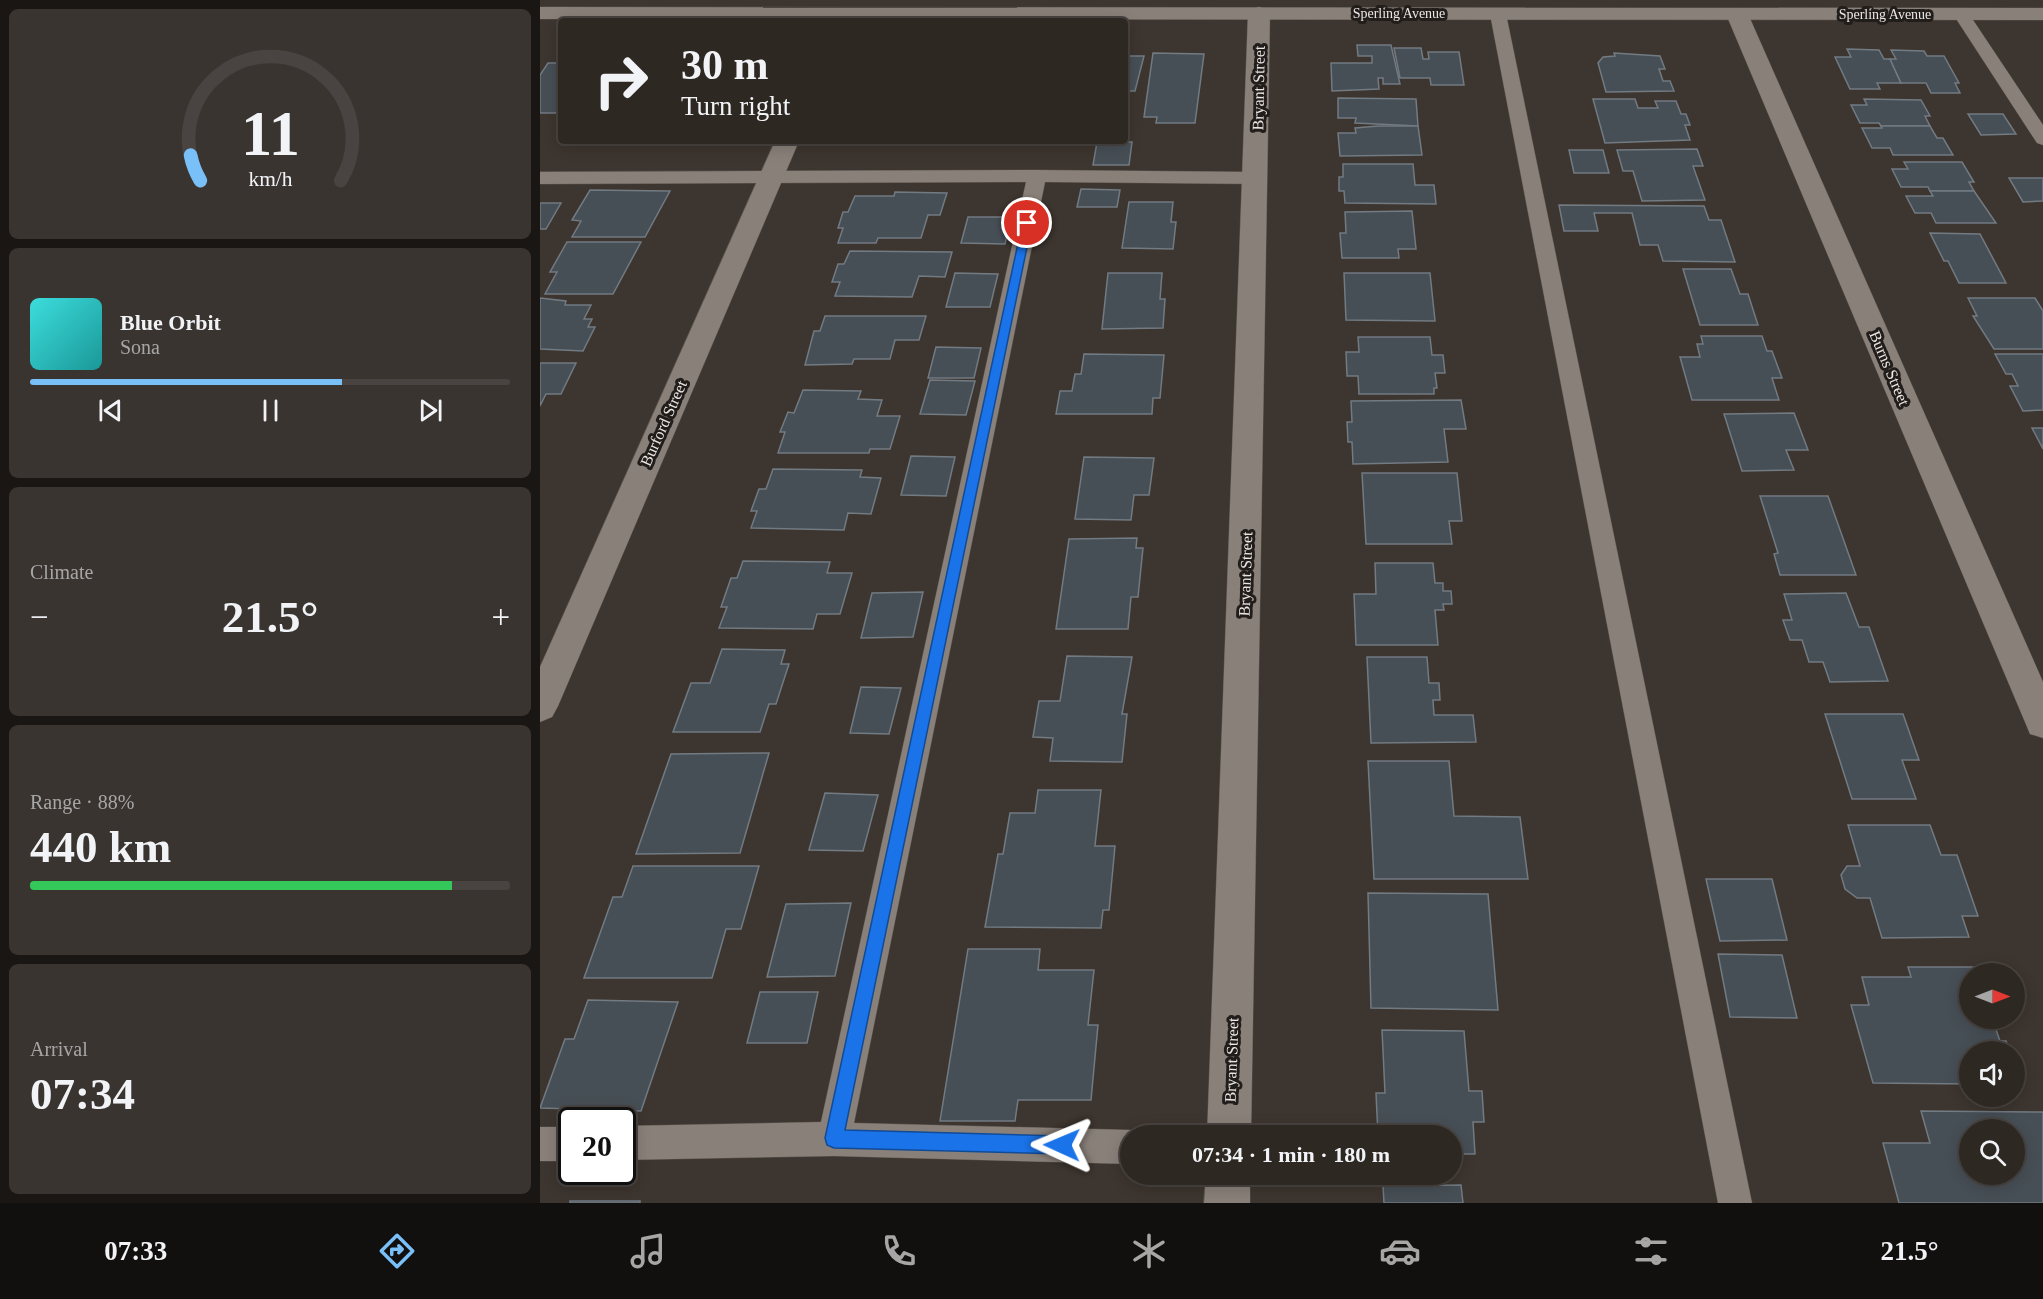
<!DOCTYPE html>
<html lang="en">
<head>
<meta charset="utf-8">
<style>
  :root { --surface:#2e2823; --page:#3a3430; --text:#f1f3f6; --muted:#a7a6a6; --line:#494441; --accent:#79bff8 }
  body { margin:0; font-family:Georgia,serif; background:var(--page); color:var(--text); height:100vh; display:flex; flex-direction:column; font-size:22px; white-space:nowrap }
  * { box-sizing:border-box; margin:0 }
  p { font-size:20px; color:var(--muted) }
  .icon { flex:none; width:33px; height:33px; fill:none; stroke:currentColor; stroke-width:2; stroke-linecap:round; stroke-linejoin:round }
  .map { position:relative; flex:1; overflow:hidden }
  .sheet { display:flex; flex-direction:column; gap:9px; padding:9px; background:#191613; width:540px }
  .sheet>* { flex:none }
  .top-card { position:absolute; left:18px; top:18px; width:570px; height:126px; border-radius:6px; box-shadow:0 3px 15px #0003,0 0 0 2px var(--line); background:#2e2823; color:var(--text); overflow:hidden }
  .needle { width:39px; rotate:90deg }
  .buttons { position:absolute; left:1419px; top:963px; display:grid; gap:12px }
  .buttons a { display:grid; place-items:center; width:66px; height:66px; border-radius:50%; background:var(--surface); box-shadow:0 3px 15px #0003,0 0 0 2px var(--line); font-size:30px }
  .speed { position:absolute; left:18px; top:1107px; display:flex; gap:12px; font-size:30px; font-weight:700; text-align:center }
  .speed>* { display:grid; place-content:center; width:78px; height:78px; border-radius:50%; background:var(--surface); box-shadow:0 3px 15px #0003,0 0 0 2px var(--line); line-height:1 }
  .speed .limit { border:3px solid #111; border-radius:9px; background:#fff; color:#111 }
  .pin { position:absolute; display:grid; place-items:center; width:51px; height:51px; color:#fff; margin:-26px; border:3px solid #fff; border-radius:50%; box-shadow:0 2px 6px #0007 }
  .me { position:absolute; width:66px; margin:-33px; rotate:271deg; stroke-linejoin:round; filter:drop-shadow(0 0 4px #0008) }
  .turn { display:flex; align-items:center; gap:21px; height:126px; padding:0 24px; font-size:27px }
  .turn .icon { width:78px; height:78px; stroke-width:2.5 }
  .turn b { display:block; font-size:42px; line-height:51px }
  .big { font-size:45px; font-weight:800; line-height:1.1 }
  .sheet .widget { flex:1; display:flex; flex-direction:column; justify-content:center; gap:9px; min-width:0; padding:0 21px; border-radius:9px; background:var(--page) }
  .sheet .dial { align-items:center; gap:0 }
  .dial svg { height:156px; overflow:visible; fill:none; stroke:var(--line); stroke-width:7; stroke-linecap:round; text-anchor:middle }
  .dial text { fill:var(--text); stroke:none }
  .song { display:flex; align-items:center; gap:18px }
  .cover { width:72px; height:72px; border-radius:9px; background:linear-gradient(135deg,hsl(180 70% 55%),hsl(180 70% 35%)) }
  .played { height:6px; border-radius:3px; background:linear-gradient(90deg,var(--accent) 65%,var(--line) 65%) }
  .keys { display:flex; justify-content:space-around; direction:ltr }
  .heat { display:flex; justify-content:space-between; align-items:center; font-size:33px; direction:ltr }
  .charge { height:9px; border-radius:4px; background:linear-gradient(90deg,#34c759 88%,var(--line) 0) }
  .trip { position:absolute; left:580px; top:1125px; width:342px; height:60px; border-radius:30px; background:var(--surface); box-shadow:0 3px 15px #0003,0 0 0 2px var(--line); font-weight:800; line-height:60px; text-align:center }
  .tab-bar { display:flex; height:96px; justify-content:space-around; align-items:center; background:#12100e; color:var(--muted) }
  .tab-bar .icon { width:42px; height:42px }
  .tab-bar .selected { color:var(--accent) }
  .tab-bar b { font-size:27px; color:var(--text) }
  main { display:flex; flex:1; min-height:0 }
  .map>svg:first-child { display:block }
  .building { fill:#474f56; stroke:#727a82; stroke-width:1.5; fill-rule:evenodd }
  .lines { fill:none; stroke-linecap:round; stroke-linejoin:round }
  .service-casing { stroke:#58524c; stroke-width:1 }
  .minor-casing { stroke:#58524c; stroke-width:1 }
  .tertiary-casing { stroke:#58524c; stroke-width:1 }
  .service { fill:#898079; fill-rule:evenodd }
  .minor { fill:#898079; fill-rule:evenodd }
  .tertiary { fill:#898079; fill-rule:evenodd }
  .route { fill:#1a73e8; stroke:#114b97; stroke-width:1.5 }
  .labels { text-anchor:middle; stroke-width:6; stroke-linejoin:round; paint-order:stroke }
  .far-street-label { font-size:14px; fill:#ede7e4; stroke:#211d1b }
  .street-label { font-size:16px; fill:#ede7e4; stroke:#211d1b }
</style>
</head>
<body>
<main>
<section class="sheet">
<div class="widget dial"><svg viewBox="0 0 100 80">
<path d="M14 69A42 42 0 1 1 86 69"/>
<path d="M14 69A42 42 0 0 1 9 56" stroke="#79bff8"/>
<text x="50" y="56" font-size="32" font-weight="700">11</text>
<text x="50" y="72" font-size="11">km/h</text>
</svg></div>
<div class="widget">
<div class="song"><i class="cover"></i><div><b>Blue Orbit</b><p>Sona</p></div></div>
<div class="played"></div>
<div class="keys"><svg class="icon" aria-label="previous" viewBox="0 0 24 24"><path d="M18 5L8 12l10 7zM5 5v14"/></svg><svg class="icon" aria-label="pause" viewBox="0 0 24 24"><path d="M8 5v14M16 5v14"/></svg><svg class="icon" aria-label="next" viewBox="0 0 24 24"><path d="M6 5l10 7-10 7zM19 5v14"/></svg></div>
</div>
<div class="widget"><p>Climate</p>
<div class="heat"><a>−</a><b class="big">21.5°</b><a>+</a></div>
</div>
<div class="widget"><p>Range · 88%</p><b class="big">440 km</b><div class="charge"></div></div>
<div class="widget"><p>Arrival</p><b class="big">07:34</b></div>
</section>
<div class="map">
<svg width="1503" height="1203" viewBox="0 0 1503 1203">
  <rect width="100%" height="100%" fill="#3d352f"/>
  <g class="building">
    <path d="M817,45H851L860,84H843V78H838L839,89L792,91L791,63H832V56H818Z"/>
    <path d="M854,48H881L883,59H889L888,52H919L924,85H891L890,78H860Z"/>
    <path d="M1307,49L1339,50L1344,59H1350L1361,83H1337L1340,89H1310L1295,57H1311Z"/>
    <path d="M1351,50L1384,51L1387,56H1404L1419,83H1415L1420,93H1391L1386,83H1361L1350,59H1356Z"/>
    <path d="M613,53L664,54L655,123H616L617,117H604Z"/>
    <path d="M1074,53L1120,56L1125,69H1119L1123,81H1130L1134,91L1066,92L1058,63L1063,57L1075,56Z"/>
    <path d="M585,56H604L595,91H585Z"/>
    <path d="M8,63H21V106L16,113H0V75Z"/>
    <path d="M798,98L876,99L878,126L815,123L816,118H798Z"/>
    <path d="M1053,99H1095L1098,108H1118L1115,101H1136L1141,114H1146L1150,125H1145L1150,140L1065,143Z"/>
    <path d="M1324,99L1381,100L1390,116H1385L1390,126H1341L1339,123H1320L1311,105H1327Z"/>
    <path d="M1428,114H1463L1476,134L1441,135Z"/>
    <path d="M838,126H878L882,155L800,156L798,133H816L815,128Z"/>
    <path d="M1341,126H1390L1397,138H1403L1413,155H1353L1350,148H1332L1322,128H1342Z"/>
    <path d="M557,142H592L589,165H553Z"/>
    <path d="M1157,149L1163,166H1153L1165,200L1102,201L1093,171H1083L1077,150Z"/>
    <path d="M1029,150H1063L1069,173H1034Z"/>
    <path d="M1364,162H1422L1434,182H1429L1434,191H1390L1388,187H1361L1352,169H1368Z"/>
    <path d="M803,164H873L875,185H894L896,204L805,203L804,191H799V177H803Z"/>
    <path d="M1469,178H1503V201L1483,202Z"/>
    <path d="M541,189L580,190L577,207H537Z"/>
    <path d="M50,190L130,191L105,237H32L41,221L32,220Z"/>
    <path d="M1390,191H1434L1456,223H1396L1391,213H1375L1366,196H1393Z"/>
    <path d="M355,192L407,193L400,215H388L381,238H338L336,243H298L303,228H298L303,212H308L315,196H354Z"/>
    <path d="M589,202H633L631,222H636L633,249L582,248Z"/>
    <path d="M0,203H21L6,229H0Z"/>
    <path d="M1019,205L1164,206L1169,220H1181L1195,262L1123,261L1118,245H1100L1092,213H1054L1058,231H1024Z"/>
    <path d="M872,211L876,249H858L859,258H802L800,233H806L805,212Z"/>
    <path d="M428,217H471L465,244L421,243Z"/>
    <path d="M1390,233L1440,234L1466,283H1419L1408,261H1404Z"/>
    <path d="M27,242H101L73,294H5L17,272H10Z"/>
    <path d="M310,251L412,252L405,277L379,276L372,297L295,296L300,282H292L298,264H304Z"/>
    <path d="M1143,269H1191L1200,294H1208L1218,325H1160Z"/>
    <path d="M415,273L458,274L450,307H406Z"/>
    <path d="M568,273H622L620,299H625L623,328L562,329Z"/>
    <path d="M804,273H890L895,321L806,320Z"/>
    <path d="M0,298L26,301L25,305H51L44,319H52L48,327H55L43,351L0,349Z"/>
    <path d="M1428,298H1495L1503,311V349H1454L1433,316H1437Z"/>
    <path d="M285,316H386L379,340H355L350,359H314L312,364L265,365L274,331H280Z"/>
    <path d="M1161,336H1222L1227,351H1232L1242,378H1232L1239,400H1152L1140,357H1160L1157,344H1163Z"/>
    <path d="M818,337H890L892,355H903L905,373H895L897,388H894V394H819L818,376H807L806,352H819Z"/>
    <path d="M396,347L441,348L434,378H388Z"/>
    <path d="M544,354L624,355L620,398H613L612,414H516L520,391H532L535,374H541Z"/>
    <path d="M1455,354H1503V410L1483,411L1470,386H1478L1472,374H1466Z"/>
    <path d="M0,363H36L21,394H6L0,406Z"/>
    <path d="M390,380L435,381L426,415L380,414Z"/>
    <path d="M263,390L321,391L318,399L342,400L337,416H360L350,449H330L329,453H238L245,432H240L248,412L254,413Z"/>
    <path d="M921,400L926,429H904L908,462L813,464L812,442H808L807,422H812L811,401Z"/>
    <path d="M1254,413L1268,450H1246L1254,470L1202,471L1184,414Z"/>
    <path d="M1492,428H1503V449Z"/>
    <path d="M371,456L415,457L406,496L361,495Z"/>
    <path d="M544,457L614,458L609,495H594L591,520L535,519Z"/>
    <path d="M233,469L322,470L320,477L341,478L331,514L308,513L304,530L211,528L217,511H211L219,489H226Z"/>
    <path d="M822,473H917L922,521H909L912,544H826Z"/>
    <path d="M1220,496H1288L1316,575H1240L1234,554L1238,553Z"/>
    <path d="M597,538L596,548H603L598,597H591L588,629H516L529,539Z"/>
    <path d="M203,561L290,562L287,573H312L300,614H277L273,629L179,628L187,607H181L191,578H197Z"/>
    <path d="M835,563H893L895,583H903V591H911L912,604H903L904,610H895L898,645H816L814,594H836Z"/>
    <path d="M383,592L373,637L321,638L332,593Z"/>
    <path d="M1306,593L1319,627H1329L1348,681L1290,682L1283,662H1269L1262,640H1250L1243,620H1252L1244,594Z"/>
    <path d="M182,649L245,650L241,664H249L236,704H229L220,732H133L151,683H170Z"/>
    <path d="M527,656L592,657L582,714H587L582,762L510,761L513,738L493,737L499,701H520Z"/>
    <path d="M827,657H887L889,683H899L900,700H893L894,715H933L936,742L831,743Z"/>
    <path d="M321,687L361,688L349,734L310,733Z"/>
    <path d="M1285,714H1363L1379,760H1362L1376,799H1312Z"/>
    <path d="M229,753L200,853L96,854L131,754Z"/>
    <path d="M828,761H909L914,816L980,817L988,879H834Z"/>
    <path d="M498,790H561L555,846H575L569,910H563L561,928L445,927L458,854H463L470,813H495Z"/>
    <path d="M285,793L338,795L323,851L269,850Z"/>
    <path d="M1308,825H1390L1401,855H1417L1438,916H1422L1429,937L1342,938L1330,898H1317L1305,889L1301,875L1307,866H1320Z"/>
    <path d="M93,866H219L201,929H186L172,978H44L73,897H82Z"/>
    <path d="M1166,879H1232L1247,940L1180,941Z"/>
    <path d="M828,893L948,894L958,1010L831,1008Z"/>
    <path d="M311,903L295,976L227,977L246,904Z"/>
    <path d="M428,949H500L498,970H554L548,1025H558L551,1100H478L475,1121H400Z"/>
    <path d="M1178,954L1242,955L1257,1018L1190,1017Z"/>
    <path d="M1368,967H1446L1449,974H1430V1018H1452L1460,1041H1466L1470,1052H1430V1084L1333,1083L1311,1005H1329L1322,977H1371Z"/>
    <path d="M220,992H278L267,1043H207Z"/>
    <path d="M48,1000L138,1002L101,1111L0,1108L25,1039H34Z"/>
    <path d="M842,1030L924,1031L929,1091H942L944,1122H933L935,1154H912V1136H838L836,1093H845Z"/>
    <path d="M1381,1111L1503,1112V1203H1359L1343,1143H1390ZM1430,1130H1474V1174H1430Z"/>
    <path d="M921,1185L923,1203H844L843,1186Z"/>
    <rect x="30" y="1201" width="70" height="2"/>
  </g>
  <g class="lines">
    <g class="service-casing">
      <g id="service">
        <path d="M958,9L966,14L1212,1203H1178L950,14Z"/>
        <path d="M1421,9L1427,11L1503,125V145L1497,143L1413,14Z"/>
        <path d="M497,170L717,172L724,174L726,178L724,182L717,184L505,182L314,1123L591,1130L603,1136H591V1164L294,1156L82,1160V1126L281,1122L486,182L0,184V172Z"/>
        <rect x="0" y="1127" width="32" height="34"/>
      </g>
    </g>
    <g class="minor-casing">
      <g id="minor">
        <path d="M719,7L726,9L730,13L711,1136H667L708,13L712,9Z"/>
        <path d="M1197,8L1204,10L1208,14L1503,682V738L1490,734L1485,722L1186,14L1190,10Z"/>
        <path d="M235,141H259L18,706L12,717L0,722V667Z"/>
        <path d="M666,1174H710V1203H664Z"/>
      </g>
    </g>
    <g class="tertiary-casing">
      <path id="tertiary" d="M0,7L1503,8V20L0,19Z"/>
    </g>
    <use href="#service" class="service"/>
    <use href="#minor" class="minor"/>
    <use href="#tertiary" class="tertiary"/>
  </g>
  <path class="route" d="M483,220L492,223L305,1130L522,1136L529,1139L532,1145L529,1152L522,1154L294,1148L287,1145L285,1138Z"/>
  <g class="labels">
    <g class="far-street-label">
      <text x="859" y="18">Sperling Avenue</text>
      <text x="1345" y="19">Sperling Avenue</text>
    </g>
    <g class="street-label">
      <text transform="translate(718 88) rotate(-89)" y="6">Bryant Street</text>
      <text transform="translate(1350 368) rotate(67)" y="6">Burns Street</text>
      <text transform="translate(123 423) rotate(-66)" y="6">Burford Street</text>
      <text transform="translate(705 574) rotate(-88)" y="6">Bryant Street</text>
      <text transform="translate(691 1060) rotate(-88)" y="6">Bryant Street</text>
    </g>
  </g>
</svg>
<div class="buttons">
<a><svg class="needle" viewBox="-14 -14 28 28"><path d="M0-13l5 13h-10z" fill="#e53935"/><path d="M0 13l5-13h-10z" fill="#a7a6a6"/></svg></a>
<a><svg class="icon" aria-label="sound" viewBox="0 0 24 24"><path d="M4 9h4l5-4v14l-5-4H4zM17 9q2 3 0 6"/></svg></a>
<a><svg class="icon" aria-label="search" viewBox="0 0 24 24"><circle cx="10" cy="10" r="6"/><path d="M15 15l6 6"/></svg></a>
</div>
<div class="speed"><div class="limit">20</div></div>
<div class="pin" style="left:487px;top:223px;background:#d93025"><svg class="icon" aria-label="arrive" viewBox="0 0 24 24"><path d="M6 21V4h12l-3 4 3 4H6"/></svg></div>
<svg class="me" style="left:522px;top:1145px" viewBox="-20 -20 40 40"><path d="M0-17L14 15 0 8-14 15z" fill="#1a73e8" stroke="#fff" stroke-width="4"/></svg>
<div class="trip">07:34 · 1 min · 180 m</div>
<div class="top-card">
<div class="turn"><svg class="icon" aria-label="right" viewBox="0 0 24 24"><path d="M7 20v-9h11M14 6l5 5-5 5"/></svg><div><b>30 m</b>Turn right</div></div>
</div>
</div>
</main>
<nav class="tab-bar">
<b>07:33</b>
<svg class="icon selected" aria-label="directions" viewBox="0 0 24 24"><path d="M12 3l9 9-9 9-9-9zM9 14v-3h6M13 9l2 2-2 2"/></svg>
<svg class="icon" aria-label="music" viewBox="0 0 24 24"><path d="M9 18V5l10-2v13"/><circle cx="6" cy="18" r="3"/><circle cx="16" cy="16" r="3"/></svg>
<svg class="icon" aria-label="phone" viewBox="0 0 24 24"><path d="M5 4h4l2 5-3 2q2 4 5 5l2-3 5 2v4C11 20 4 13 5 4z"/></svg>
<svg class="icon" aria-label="climate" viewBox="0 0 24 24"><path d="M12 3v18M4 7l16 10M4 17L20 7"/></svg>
<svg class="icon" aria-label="car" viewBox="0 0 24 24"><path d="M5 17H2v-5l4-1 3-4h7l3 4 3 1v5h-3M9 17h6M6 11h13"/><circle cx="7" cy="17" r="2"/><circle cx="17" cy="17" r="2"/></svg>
<svg class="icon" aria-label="filters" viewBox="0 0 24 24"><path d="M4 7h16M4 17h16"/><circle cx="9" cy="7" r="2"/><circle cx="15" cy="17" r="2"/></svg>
<b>21.5°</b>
</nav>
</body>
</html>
